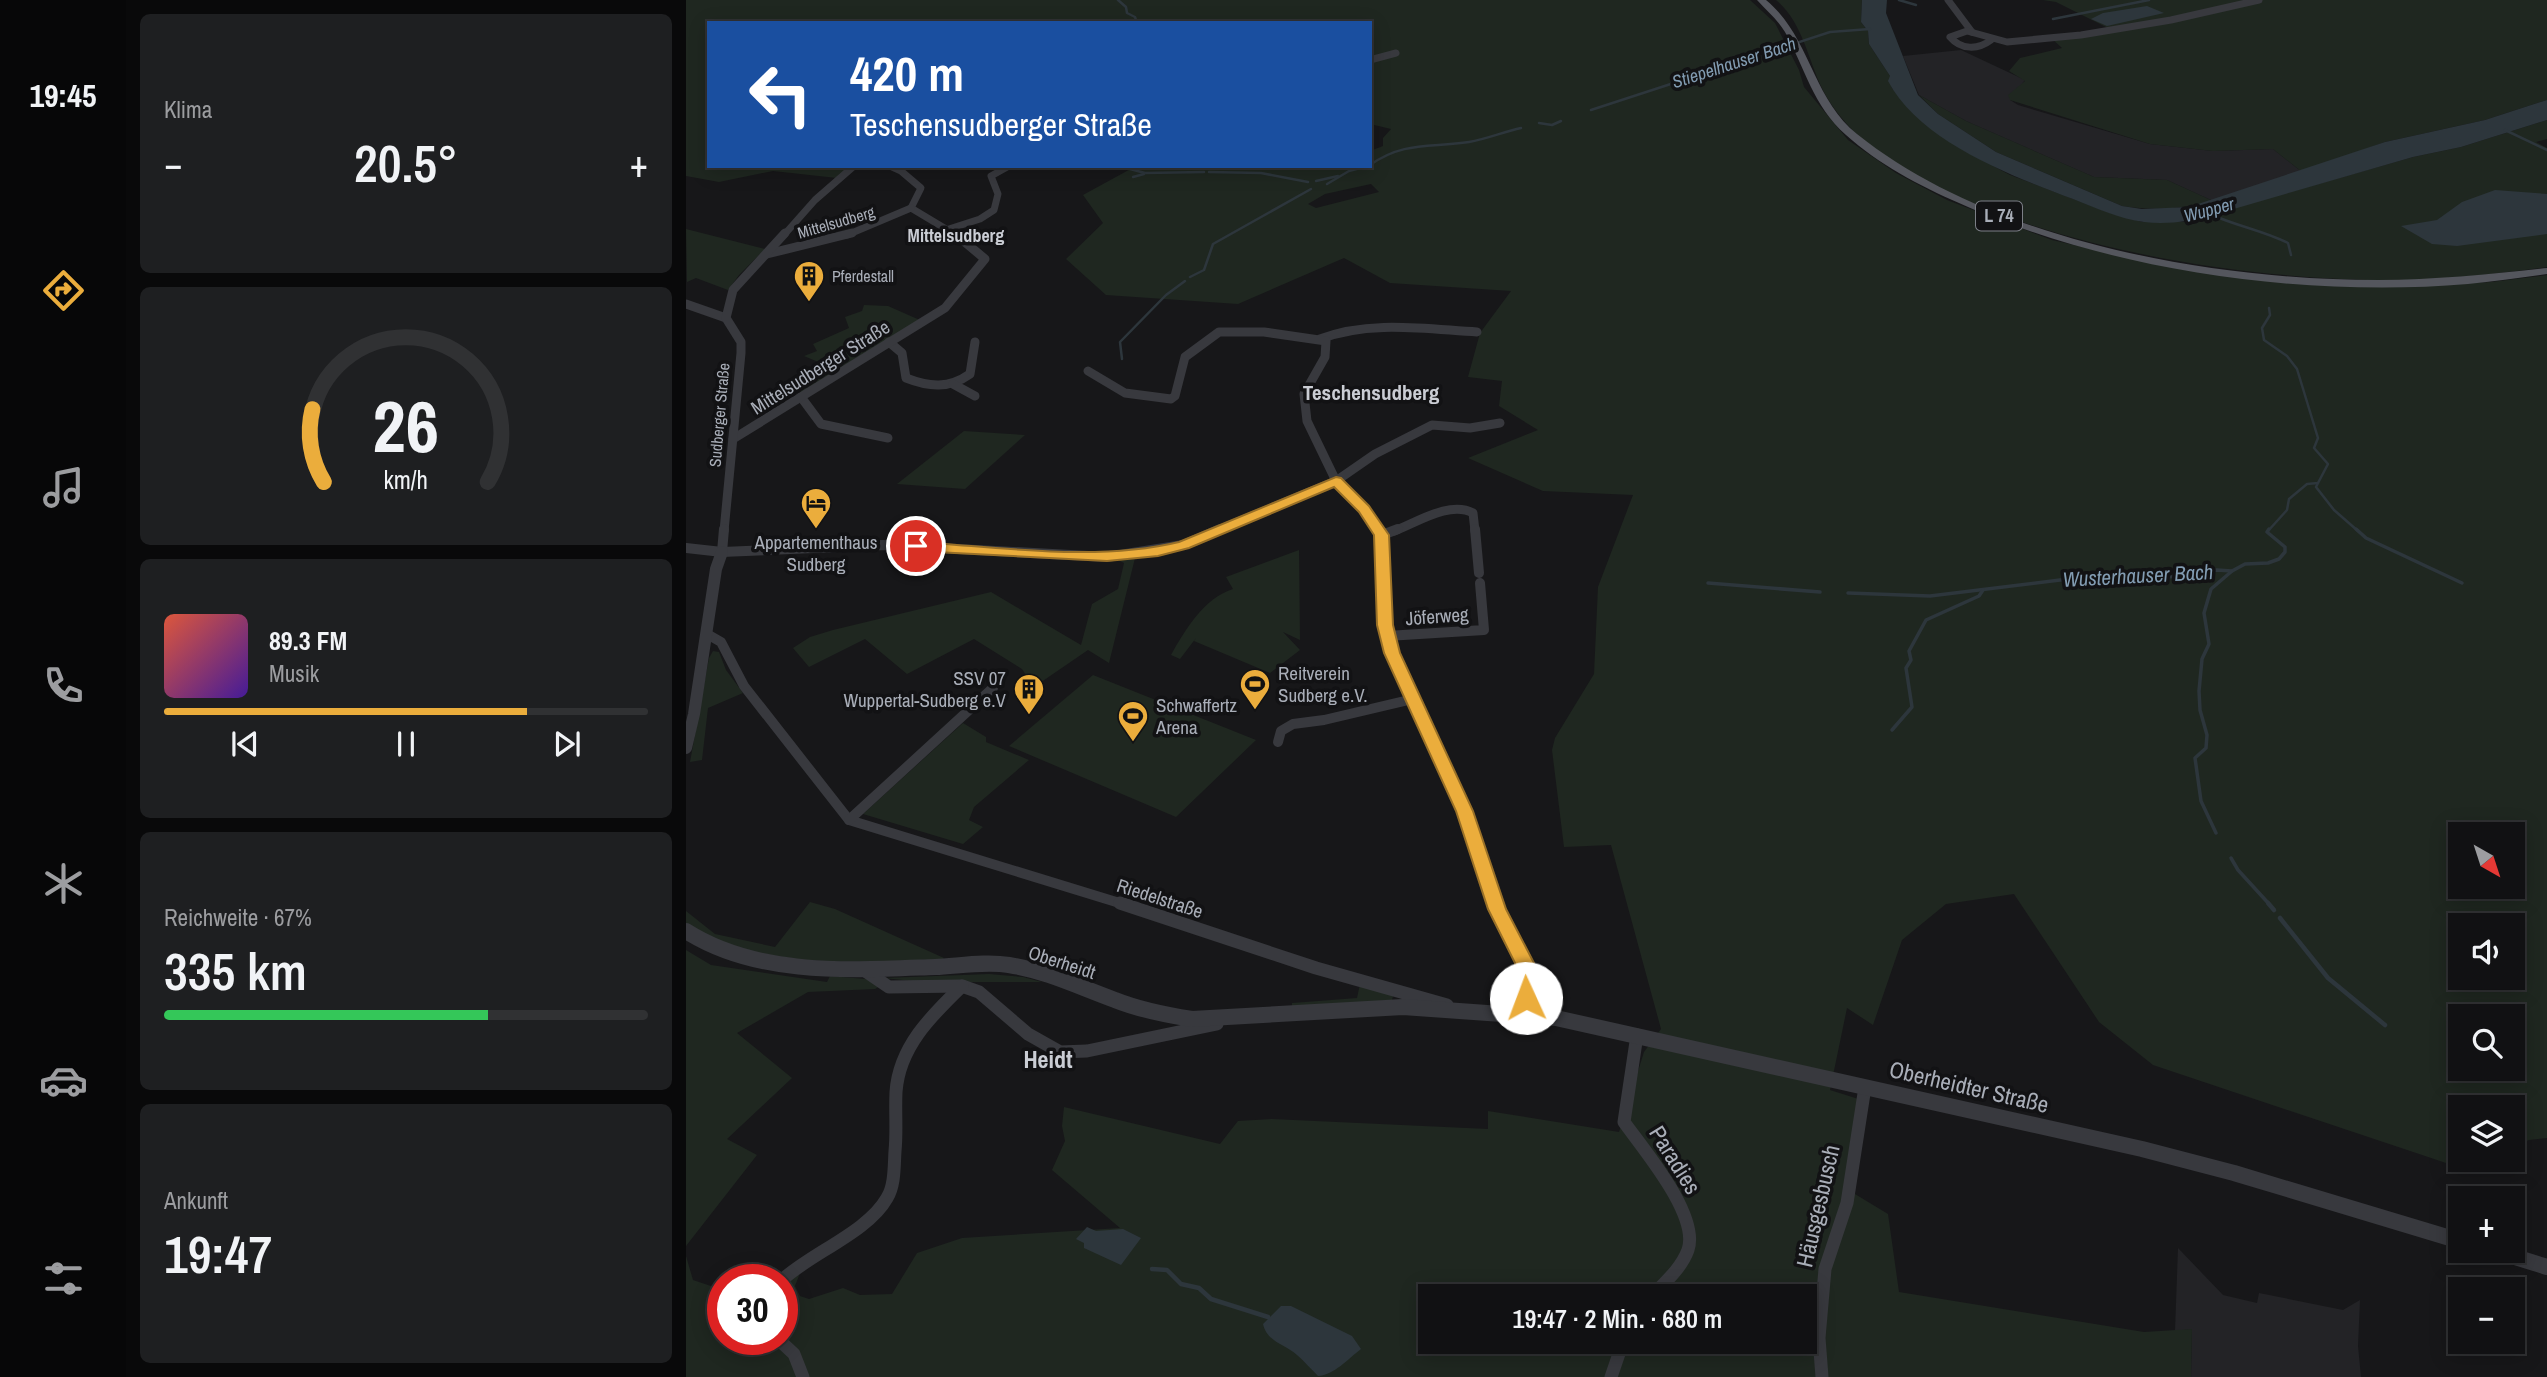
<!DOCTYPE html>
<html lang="de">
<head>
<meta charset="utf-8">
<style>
  :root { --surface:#111113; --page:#1e1f21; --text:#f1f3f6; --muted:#9c9da0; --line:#303133; --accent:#ebad3c }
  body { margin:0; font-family:"Archivo Narrow",sans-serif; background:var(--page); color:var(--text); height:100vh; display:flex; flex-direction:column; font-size:26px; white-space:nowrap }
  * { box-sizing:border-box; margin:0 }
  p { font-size:23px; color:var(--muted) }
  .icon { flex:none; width:38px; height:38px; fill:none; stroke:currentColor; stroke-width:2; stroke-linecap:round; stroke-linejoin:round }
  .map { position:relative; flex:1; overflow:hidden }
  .drawer { display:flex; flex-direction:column; gap:14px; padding:14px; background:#09090a; width:560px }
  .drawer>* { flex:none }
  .hud { position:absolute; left:21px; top:21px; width:665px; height:147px; border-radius:0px; box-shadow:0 4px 18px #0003,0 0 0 2px var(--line); background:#1a4fa0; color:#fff; overflow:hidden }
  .needle { width:46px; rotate:141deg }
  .controls { position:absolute; left:1762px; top:822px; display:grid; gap:14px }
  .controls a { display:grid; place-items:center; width:77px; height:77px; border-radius:0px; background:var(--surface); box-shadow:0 4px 18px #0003,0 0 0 2px var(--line); font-size:35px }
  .speed { position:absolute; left:21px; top:1264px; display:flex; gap:14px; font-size:35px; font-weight:700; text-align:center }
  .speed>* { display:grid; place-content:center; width:91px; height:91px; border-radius:50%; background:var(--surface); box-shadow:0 4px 18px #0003,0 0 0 2px var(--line); line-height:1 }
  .speed .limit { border:10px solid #d22; background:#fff; color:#111 }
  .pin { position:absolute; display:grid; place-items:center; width:60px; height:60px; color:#fff; margin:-30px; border:4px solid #fff; border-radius:50%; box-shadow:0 2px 7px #0007 }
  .me { position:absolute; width:77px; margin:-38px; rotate:358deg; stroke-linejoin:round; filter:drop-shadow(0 0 5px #0008) }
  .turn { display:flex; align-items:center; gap:24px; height:147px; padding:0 28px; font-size:32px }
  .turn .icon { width:91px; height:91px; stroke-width:2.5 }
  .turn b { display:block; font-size:49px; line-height:60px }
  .big { font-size:52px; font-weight:600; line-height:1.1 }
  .drawer .tile { flex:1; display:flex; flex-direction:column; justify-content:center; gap:10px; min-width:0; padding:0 24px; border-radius:10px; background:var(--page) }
  .drawer .dial { align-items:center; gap:0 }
  .dial svg { height:182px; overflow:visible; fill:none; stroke:var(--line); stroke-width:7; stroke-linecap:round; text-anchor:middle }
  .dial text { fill:var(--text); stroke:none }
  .song { display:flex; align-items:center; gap:21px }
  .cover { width:84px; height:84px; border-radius:10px; background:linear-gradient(135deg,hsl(10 70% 55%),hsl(260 70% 35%)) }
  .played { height:7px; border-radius:4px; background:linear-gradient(90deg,var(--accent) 75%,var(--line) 75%) }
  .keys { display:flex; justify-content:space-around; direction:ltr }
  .heat { display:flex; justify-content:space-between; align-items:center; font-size:38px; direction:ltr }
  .charge { height:10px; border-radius:5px; background:linear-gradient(90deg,#34c759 67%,var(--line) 0) }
  .trip { position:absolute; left:732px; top:1284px; width:399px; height:70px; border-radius:0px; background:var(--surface); box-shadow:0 4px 18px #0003,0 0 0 2px var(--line); font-weight:600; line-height:70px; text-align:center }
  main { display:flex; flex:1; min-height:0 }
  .menu { display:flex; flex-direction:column; width:126px; justify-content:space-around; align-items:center; background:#070708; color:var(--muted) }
  .menu .icon { width:49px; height:49px }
  .menu .active { color:var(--accent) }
  .menu b { font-size:32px; color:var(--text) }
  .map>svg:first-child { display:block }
  .built { fill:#232326 }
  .green { fill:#1f2720; fill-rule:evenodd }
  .water { fill:#2d363c }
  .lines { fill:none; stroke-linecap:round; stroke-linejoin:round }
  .stream-far2 { stroke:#2d363c; stroke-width:2.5 }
  .stream-far1 { stroke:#2d363c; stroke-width:3.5 }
  .stream { stroke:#2d363c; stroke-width:4.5 }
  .minor-far3 { stroke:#38393e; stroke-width:7 }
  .minor-far2 { stroke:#38393e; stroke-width:9 }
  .minor-far1 { stroke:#38393e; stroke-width:10 }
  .minor { stroke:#38393e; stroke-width:13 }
  .tertiary-far1 { stroke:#38393e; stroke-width:12 }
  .tertiary { stroke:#38393e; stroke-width:16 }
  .primary { fill:#54565d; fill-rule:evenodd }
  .route { fill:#ebad3c; stroke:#997027; stroke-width:2 }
  .labels { text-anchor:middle; stroke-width:7; stroke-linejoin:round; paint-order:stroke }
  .far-street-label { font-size:16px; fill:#a9aeb8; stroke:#121214 }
  .far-poi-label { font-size:16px; fill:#a9aeb8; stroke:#121214; text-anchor:start }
  .far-water-label { font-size:18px; font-style:italic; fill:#829cb2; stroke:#121214 }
  .shield { fill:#121214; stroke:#7c7f87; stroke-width:2 }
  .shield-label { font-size:18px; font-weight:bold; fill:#a9aeb8 }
  .far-neighbourhood-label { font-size:18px; font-weight:bold; fill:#cacdd4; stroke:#121214 }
  .street-label { font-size:19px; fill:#a9aeb8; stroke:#121214 }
  .poi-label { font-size:19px; fill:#a9aeb8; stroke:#121214; text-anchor:start }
  .neighbourhood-label { font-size:21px; font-weight:bold; fill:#cacdd4; stroke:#121214 }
  .water-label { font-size:21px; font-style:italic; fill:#829cb2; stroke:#121214 }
  .near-street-label { font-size:23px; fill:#a9aeb8; stroke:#121214 }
  .near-neighbourhood-label { font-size:24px; font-weight:bold; fill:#cacdd4; stroke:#121214 }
</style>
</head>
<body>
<main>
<nav class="menu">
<b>19:45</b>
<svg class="icon active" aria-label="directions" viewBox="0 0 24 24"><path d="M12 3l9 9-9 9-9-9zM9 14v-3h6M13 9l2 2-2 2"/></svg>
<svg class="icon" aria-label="music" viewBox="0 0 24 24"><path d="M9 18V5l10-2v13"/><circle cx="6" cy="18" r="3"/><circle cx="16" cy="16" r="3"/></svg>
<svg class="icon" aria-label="phone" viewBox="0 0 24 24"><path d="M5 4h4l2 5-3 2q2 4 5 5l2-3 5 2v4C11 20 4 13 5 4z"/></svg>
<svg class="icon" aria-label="climate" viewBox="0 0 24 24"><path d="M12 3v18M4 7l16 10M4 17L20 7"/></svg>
<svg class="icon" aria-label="car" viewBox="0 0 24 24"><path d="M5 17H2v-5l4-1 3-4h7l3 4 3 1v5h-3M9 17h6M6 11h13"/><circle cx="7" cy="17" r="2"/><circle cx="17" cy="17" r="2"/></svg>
<svg class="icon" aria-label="filters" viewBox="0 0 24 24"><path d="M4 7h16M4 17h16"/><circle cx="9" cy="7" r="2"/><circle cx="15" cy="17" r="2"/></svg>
</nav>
<section class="drawer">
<div class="tile"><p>Klima</p>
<div class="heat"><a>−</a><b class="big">20.5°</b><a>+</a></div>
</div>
<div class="tile dial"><svg viewBox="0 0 100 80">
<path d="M14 69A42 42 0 1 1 86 69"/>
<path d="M14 69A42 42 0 0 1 9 37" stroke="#ebad3c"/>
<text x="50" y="56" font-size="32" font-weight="700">26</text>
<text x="50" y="72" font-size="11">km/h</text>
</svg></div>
<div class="tile">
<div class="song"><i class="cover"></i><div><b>89.3 FM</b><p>Musik</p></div></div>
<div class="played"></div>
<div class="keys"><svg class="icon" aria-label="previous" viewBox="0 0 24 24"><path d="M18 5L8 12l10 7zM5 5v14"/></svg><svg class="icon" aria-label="pause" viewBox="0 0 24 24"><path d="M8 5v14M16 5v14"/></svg><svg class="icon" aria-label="next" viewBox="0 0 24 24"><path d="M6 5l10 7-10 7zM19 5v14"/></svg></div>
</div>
<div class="tile"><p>Reichweite · 67%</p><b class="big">335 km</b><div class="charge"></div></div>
<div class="tile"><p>Ankunft</p><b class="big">19:47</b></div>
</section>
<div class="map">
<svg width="1861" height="1377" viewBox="0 0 1861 1377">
  <rect width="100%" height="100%" fill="#171719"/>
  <g class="built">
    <path d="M1275,50L1339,80L1324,100L1332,105L1464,144L1527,151L1587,149L1616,172L1527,201L1481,180L1408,177L1280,121L1233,95L1217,56Z"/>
    <path d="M1492,1248L1537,1295L1571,1303L1573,1293L1657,1310L1674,1300L1672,1346L1675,1377H1505L1506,1329L1489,1331Z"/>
  </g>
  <g class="green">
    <path d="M0,0H1064L1089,23L1113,70L1118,87L1162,140L1210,173L1261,200L1366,240L1498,270L1710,287L1805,282L1861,275V1138L1843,1140L1827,1147V1108H1774V1160H1801L1781,1170L1467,1065L1413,1022L1328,894L1260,904L1216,940L1187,1025L1161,1008L1144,1090L1182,1102L1164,1191L1202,1214L1213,1292L1458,1332L1506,1329L1505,1377H0V1256L7,1280L37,1290V1339H96V1279L114,1273L109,1286L114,1296L123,1299L157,1288L174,1295L206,1294L231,1253L276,1238L434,1228L366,1170L379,1141L376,1126L378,1107L534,1144L552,1121L586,1119L802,1129V1111L933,1132L958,1052L975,1029L925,845L878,847L866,750L869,738L908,674L912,587L947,495L857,491L782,458L852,430L813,406L816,381L782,377L794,333L825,291L704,283L658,258L552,304L420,295L380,259L417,223L397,195L450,166H684V151L697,146V138L705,129L684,124V23H23V166H164L151,178L87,171L33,182L0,176ZM685,184L693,192L630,208L622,204L639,194ZM1774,835H1827V887H1774ZM1774,926H1827V978H1774ZM1774,1017H1827V1069H1774ZM744,1297H1118V1342H744Z"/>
    <path d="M1090,0H1176L1175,22L1182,31L1183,44L1204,76L1206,88L1222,108L1279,151L1324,175L1424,213L1456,222H1498L1727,157L1775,147L1861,120V139L1850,142L1861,148V267C1814,273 1767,279 1719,280C1556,282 1304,244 1175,138C1162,127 1143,104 1136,88C1122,59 1116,21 1090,0Z"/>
    <path d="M1357,0H1861V100L1799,120L1699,142L1616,172L1587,149L1527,151L1464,144L1324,100L1322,95L1339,81L1323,71L1334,58L1376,48L1365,38L1424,29L1370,2Z"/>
    <path d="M1233,95L1280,121L1408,177L1481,180L1527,201C1497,209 1467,211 1436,206L1310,152L1252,114Z"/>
    <path d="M0,229L79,249L53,275L42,290L10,278L1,282Z"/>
    <path d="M178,305L202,306L236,321L116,393L95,386L137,364L118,356L131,351L127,344L163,328L159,317L176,311Z"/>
    <path d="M278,431L339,435L279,489L211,484Z"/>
    <path d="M613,550L614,640L597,632L614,650L584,673L508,641L510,638L494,659L485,655C499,630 518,598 547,589L540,577Z"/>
    <path d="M449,558L423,663L402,650L348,687L336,669L288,639L221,674L179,639L123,667L107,648L124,637L147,630L305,592L395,645L406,604L432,589L438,563L432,560Z"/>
    <path d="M27,651L33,652L40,670L57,693L22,708L16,760L4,762L23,658Z"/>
    <path d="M407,675L570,740L490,817L323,746Z"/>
    <path d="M277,723L300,737V742L343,760L288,807L283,820L297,827L277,844L177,814Z"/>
    <path d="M124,902L149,909L258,958L256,961C183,963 103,967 33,941C22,937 11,929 0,923V911L29,934L89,947Z"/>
    <path d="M0,950L25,965L141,982L144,976L180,979L194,986L189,989L122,992L51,1033L106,1078L41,1139L71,1155L0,1246Z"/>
    <path d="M303,974L337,977L356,982H237L197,978Z"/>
    <path d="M674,984L707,996L706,1000L606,1008V1003L671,998Z"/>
  </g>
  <g class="water">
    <path d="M1176,0H1201L1200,13L1232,95L1252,114L1310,152L1436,206L1456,209L1503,207L1699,142L1799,120L1861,100V120L1775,147L1727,157L1527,215C1504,221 1482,225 1458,222C1434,219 1410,208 1387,199C1326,176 1234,142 1202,81L1204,76L1183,44L1182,31L1175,22Z"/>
    <path d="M1461,6L1478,13L1421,26L1405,19L1417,13Z"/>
    <path d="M1809,190L1861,194V234L1771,246L1746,244L1715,226L1751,220L1776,202Z"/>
    <path d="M401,1227L410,1231L437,1229L455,1238L435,1265L398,1248V1243L390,1239Z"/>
    <path d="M595,1306H605L666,1336L675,1349C662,1359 648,1375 632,1376C625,1369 618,1361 611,1355C599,1344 581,1342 577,1324Z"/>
  </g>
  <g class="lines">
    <g class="stream-far2">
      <path d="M432,0L440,7L441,13L449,17L451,23"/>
      <path d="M1213,0L1230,5"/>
      <path d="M1367,19L1463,0"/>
      <path d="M905,110L1144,32L1184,29"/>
      <path d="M853,123L866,125L875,121"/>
      <path d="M1819,130L1861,150"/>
      <path d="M684,165C718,141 744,148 783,142C801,139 817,132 835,128"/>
      <path d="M444,169L459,173L518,172"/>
      <path d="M523,172L575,173L622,182"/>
      <path d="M447,177L458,174"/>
      <path d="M630,181L652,176"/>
      <path d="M641,184L663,171L682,166"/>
      <path d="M1526,215C1551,226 1578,231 1602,243L1605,255"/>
      <path d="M504,277L518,270L527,244L625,189"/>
      <path d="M436,359L434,342L480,295L499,281"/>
      <path d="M1632,483L1630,487L1648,510L1672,531"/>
      <path d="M1582,531L1601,510L1603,499L1621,484L1632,483L1642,464L1628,448L1632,438L1611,369L1601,356L1578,340L1576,328L1584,315L1583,308"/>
    </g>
    <g class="stream-far1">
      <path d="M1670,529L1680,538L1776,583"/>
      <path d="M1022,583L1134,592"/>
      <path d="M1162,593L1244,596L1374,580H1462L1531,570L1546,571L1559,564L1582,563L1593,559L1599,552V547L1581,532L1583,529"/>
      <path d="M1206,730L1226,707L1220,668L1225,660L1223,651L1240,620L1293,596L1297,590"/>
      <path d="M1530,833L1515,801L1509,758L1520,748L1521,735L1514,710L1513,691L1516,659L1523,644L1518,613L1525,589L1546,571"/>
      <path d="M1545,858L1552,870L1584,905"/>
    </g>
    <g class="stream">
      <path d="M1582,903L1588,910"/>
      <path d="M1594,918L1642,978L1699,1025"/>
      <path d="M466,1269L481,1270L495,1284L513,1288L525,1299L582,1317"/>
    </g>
    <g class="minor-far3">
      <path d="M1262,0L1286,32"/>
      <path d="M1305,40C1292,50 1275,50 1264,37L1281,31L1321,42L1395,35L1485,20L1573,0"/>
      <path d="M684,60L710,53"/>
      <path d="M204,166L215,171L235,188L225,208L270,235"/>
      <path d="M263,229L294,219L308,210L312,194L305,176L323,166"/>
      <path d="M98,235L129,200L168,166"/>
      <path d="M161,235L225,208"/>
    </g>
    <g class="minor-far2">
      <path d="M81,254L166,233"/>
      <path d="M0,304L40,318"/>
      <path d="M634,339C683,320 739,329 791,332"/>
      <path d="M203,342L216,353L220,378C243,387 263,389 284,374L289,342"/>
      <path d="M402,371L439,393L485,399L489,396L499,357L533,332H578L640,341L639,357L618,394L621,421L650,481L678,509L693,531"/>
      <path d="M267,384L289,396"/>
      <path d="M115,397L135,424L202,438"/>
      <path d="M47,439L259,308L299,259L268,233"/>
      <path d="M38,531L55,353V342L40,318L47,290L99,233"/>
      <path d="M530,531L650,481L689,454L746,425L784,428L814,423"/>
      <path d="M708,531C730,523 764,500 787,513L789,531"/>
    </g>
    <g class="minor-far1">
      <path d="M692,529L696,535L699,625L706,653L779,811L810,905"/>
      <path d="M789,529L793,573"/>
      <path d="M696,535L712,529"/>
      <path d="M0,548L36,552L197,545L421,557L497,545L534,529"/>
      <path d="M36,552L38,529"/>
      <path d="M21,634L35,642L58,686L163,820L440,905"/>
      <path d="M701,636L798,630L794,583"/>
      <path d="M592,742L595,731L607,724L638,720L727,699"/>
      <path d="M163,820L307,688"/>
    </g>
    <g class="minor">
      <path d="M434,903L630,968L761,1005"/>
      <path d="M809,903L839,963L840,1013"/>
      <path d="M178,970L203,987L276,986L293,992L342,1034L374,1052L401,1051L531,1024"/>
      <path d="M951,1035L938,1122C957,1149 1014,1215 1002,1250C995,1269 978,1283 965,1297"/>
      <path d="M96,1280C125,1253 182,1232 201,1198C209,1185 208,1166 209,1151C211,1131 209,1112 210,1092C213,1047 245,1016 276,986"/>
      <path d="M92,1339L108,1354L117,1377"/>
      <path d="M925,1377L937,1342"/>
      <path d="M1136,1377L1133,1338L1139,1269L1161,1203L1179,1087"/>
    </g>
    <path class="tertiary-far1" d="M0,748L8,714L30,569L36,552"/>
    <g class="tertiary">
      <path d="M0,931C72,977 167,970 249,967C272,966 300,961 323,965C361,971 393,987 429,1000C454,1010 480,1015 506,1019L717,1007L870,1018L1456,1149L1548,1173L1774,1241"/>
      <path d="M1810,1251L1861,1267"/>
    </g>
    <path class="primary" d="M1071,0H1080C1124,36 1126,98 1171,134C1304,241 1525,280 1692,280C1749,280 1805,274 1861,268V274C1835,278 1808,281 1782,284C1619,298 1422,271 1273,203C1234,186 1192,164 1160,135C1127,106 1119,68 1099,32C1091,19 1080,10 1071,0Z"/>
  </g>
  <path class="route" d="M650,477L655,478L683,506L703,535L707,625L714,653L787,811L820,909L848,963L850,998L847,1003L840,1006L833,1003L830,998L829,963L802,909L770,811L698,653L691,625L688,535L673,512L648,487L503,548L472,556L421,561L230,551L223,546L230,542C315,547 410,562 493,542Z"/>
  <defs>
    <g id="building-pin" transform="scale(1.575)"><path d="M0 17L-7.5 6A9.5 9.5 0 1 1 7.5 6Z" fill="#ebad3c" stroke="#121214"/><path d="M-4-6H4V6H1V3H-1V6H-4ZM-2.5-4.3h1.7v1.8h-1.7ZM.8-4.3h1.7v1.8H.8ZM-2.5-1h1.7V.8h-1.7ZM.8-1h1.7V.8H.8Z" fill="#111"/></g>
    <g id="hotel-pin" transform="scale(1.575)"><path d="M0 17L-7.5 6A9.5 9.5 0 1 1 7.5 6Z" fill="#ebad3c" stroke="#121214"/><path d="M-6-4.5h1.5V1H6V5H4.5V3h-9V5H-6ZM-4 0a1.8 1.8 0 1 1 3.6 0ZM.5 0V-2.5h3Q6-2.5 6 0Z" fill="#111"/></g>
    <g id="stadium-pin" transform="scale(1.575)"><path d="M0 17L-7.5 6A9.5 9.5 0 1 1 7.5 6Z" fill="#ebad3c" stroke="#121214"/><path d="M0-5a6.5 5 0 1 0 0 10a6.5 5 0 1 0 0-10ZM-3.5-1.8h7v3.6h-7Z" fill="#111"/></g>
  </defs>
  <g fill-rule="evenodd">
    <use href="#building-pin" x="123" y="276"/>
    <use href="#hotel-pin" x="130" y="503"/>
    <use href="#stadium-pin" x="569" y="684"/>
    <use href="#building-pin" x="343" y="689"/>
    <use href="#stadium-pin" x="447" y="716"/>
  </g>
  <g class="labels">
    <g class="far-street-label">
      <text transform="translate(150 222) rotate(-16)" y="6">Mittelsudberg</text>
      <text transform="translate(33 415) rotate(-85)" y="6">Sudberger Straße</text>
    </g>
    <g class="far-poi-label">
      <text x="146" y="282">Pferdestall</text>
    </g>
    <g class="far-water-label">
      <text transform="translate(1048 63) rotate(-18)" y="6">Stiepelhauser Bach</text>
      <text transform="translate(1523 210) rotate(-15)" y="6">Wupper</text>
    </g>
    <rect class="shield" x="1290" y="201.5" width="46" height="29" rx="5"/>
    <g class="shield-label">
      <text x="1313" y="222">L 74</text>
    </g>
    <g class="far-neighbourhood-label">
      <text x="270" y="242">Mittelsudberg</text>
    </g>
    <g class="street-label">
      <text transform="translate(134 367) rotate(-32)" y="7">Mittelsudberger Straße</text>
      <text transform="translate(751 616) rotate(-4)" y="7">Jöferweg</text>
      <text transform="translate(474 898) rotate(18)" y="7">Riedelstraße</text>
      <text transform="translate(376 962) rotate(18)" y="7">Oberheidt</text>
    </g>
    <g class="poi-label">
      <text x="130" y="549" text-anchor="middle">Appartementhaus<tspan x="130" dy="22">Sudberg</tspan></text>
      <text x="592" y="680">Reitverein<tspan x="592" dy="22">Sudberg e.V.</tspan></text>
      <text x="320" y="685" text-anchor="end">SSV 07<tspan x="320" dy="22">Wuppertal-Sudberg e.V</tspan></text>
      <text x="470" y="712">Schwaffertz<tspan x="470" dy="22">Arena</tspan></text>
    </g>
    <g class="neighbourhood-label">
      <text x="685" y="400">Teschensudberg</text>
    </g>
    <g class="water-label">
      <text transform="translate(1452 576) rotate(-3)" y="7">Wusterhauser Bach</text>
    </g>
    <g class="near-street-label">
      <text transform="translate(1283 1087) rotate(13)" y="8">Oberheidter Straße</text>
      <text transform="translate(989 1160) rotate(58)" y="8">Paradies</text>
      <text transform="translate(1132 1206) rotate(-77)" y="8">Häusgesbusch</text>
    </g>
    <g class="near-neighbourhood-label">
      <text x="362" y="1068">Heidt</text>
    </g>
  </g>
</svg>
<div class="controls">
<a><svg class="needle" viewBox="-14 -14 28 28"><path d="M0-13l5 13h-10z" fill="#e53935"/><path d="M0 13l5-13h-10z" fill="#9c9da0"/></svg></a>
<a><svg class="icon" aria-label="sound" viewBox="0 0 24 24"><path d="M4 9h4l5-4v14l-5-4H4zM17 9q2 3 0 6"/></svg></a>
<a><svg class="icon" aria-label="search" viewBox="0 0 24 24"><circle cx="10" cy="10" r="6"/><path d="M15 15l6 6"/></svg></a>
<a><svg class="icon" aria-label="layers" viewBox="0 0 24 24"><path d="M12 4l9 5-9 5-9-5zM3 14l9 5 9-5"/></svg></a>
<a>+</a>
<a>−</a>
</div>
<div class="speed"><div class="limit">30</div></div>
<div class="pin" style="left:230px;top:546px;background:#d93025"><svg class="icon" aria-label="arrive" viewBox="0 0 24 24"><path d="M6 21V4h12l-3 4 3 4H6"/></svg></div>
<svg class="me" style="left:840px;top:998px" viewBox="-20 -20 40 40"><circle r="19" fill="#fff"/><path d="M0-13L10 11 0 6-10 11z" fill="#ebad3c"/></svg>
<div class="trip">19:47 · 2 Min. · 680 m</div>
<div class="hud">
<div class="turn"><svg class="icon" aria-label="left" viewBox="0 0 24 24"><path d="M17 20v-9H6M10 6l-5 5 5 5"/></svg><div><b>420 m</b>Teschensudberger Straße</div></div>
</div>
</div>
</main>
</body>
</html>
